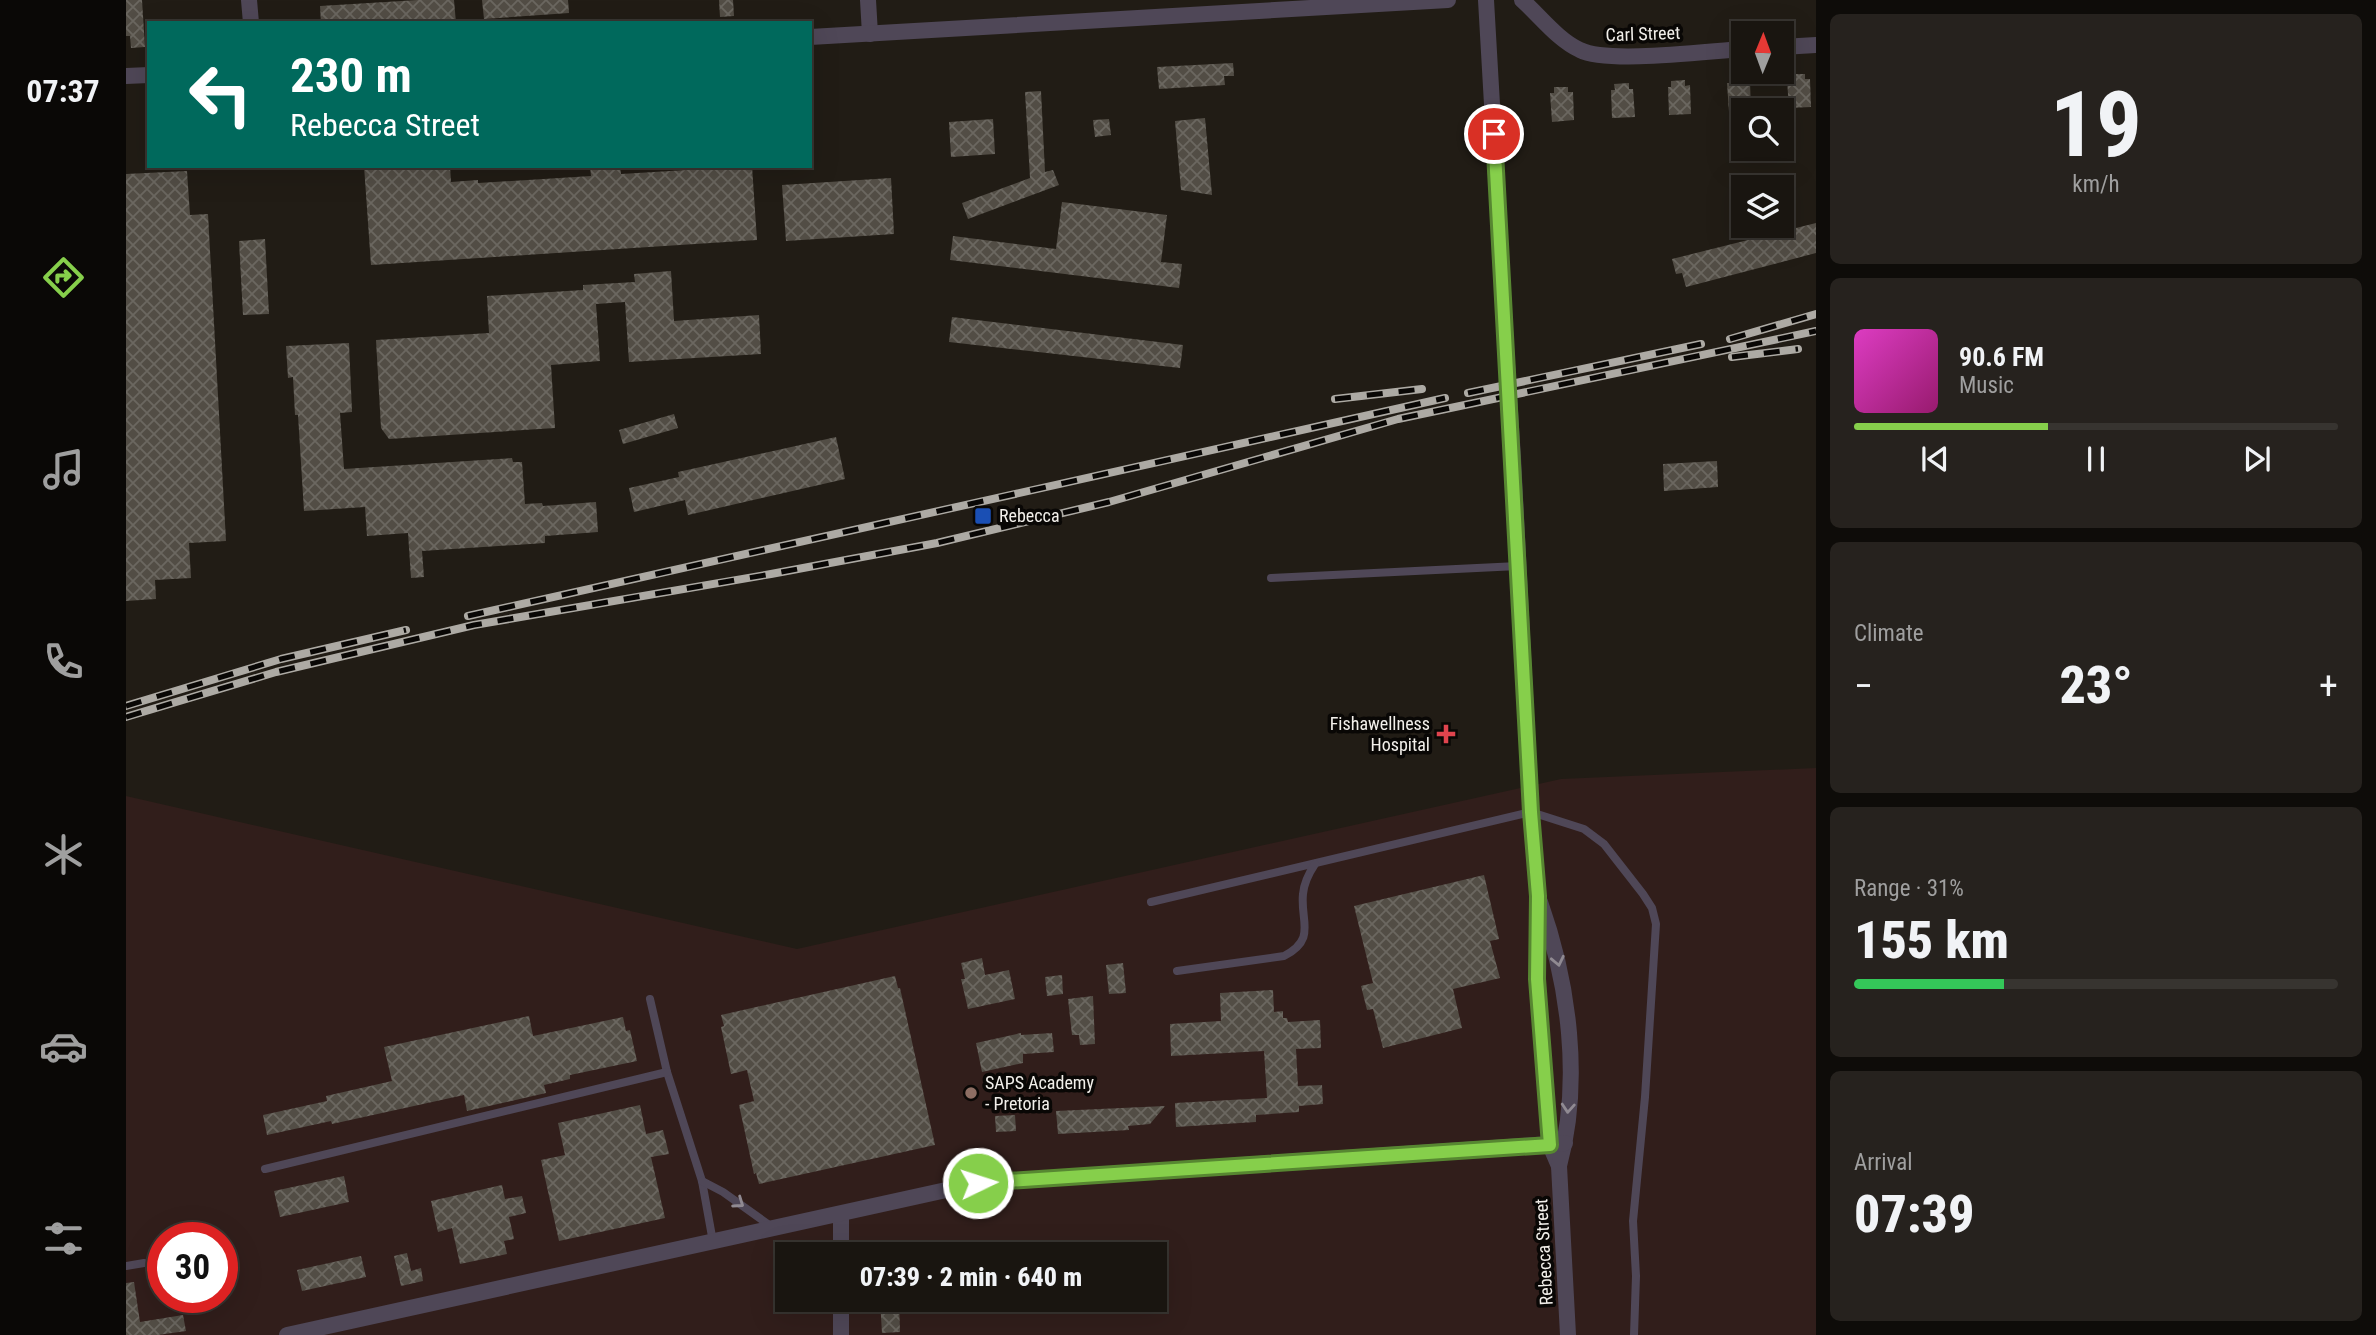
<!DOCTYPE html>
<html lang="en">
<head>
<meta charset="utf-8">
<style>
  :root { --surface:#191510; --page:#26221e; --text:#f1f3f6; --muted:#9f9f9f; --line:#373430; --accent:#86cf4b }
  body { margin:0; font-family:"Roboto Condensed",sans-serif; background:var(--page); color:var(--text); height:100vh; display:flex; flex-direction:column; font-size:26px; white-space:nowrap }
  * { box-sizing:border-box; margin:0 }
  p { font-size:23px; color:var(--muted) }
  .icon { flex:none; width:38px; height:38px; fill:none; stroke:currentColor; stroke-width:2; stroke-linecap:round; stroke-linejoin:round }
  .map { position:relative; flex:1; overflow:hidden }
  .drawer { display:flex; flex-direction:column; gap:14px; padding:14px; background:#0e0c09; width:560px }
  .drawer>* { flex:none }
  .top-card { position:absolute; left:21px; top:21px; width:665px; height:147px; border-radius:0px; box-shadow:0 7px 28px #0002,0 0 0 2px var(--line); background:#00695c; color:#fff; overflow:hidden }
  .needle { width:46px; rotate:1deg }
  .buttons { position:absolute; left:1605px; top:21px; display:grid; gap:14px }
  .buttons a { display:grid; place-items:center; width:63px; height:63px; border-radius:0px; background:var(--surface); box-shadow:0 7px 28px #0002,0 0 0 2px var(--line); font-size:35px }
  .speed { position:absolute; left:21px; top:1222px; display:flex; gap:14px; font-size:35px; font-weight:700; text-align:center }
  .speed>* { display:grid; place-content:center; width:91px; height:91px; border-radius:50%; background:var(--surface); box-shadow:0 7px 28px #0002,0 0 0 2px var(--line); line-height:1 }
  .speed .limit { border:10px solid #d22; background:#fff; color:#111 }
  .pin { position:absolute; display:grid; place-items:center; width:60px; height:60px; color:#fff; margin:-30px; border:4px solid #fff; border-radius:50%; box-shadow:0 2px 7px #0007 }
  .me { position:absolute; width:77px; margin:-38px; rotate:86deg; stroke-linejoin:round; filter:drop-shadow(0 0 5px #0008) }
  .turn { display:flex; align-items:center; gap:24px; height:147px; padding:0 28px; font-size:32px }
  .turn .icon { width:91px; height:91px; stroke-width:2.5 }
  .turn b { display:block; font-size:49px; line-height:60px }
  .big { font-size:52px; font-weight:800; line-height:1.1 }
  .drawer .tile { flex:1; display:flex; flex-direction:column; justify-content:center; gap:10px; min-width:0; padding:0 24px; border-radius:10px; background:var(--page) }
  .drawer .dial { align-items:center; gap:0 }
  .dial b { font-size:91px; line-height:1 }
  .song { display:flex; align-items:center; gap:21px }
  .cover { width:84px; height:84px; border-radius:10px; background:linear-gradient(135deg,hsl(310 70% 55%),hsl(320 70% 35%)) }
  .played { height:7px; border-radius:4px; background:linear-gradient(90deg,var(--accent) 40%,var(--line) 40%) }
  .keys { display:flex; justify-content:space-around; direction:ltr }
  .heat { display:flex; justify-content:space-between; align-items:center; font-size:38px; direction:ltr }
  .charge { height:10px; border-radius:5px; background:linear-gradient(90deg,#34c759 31%,var(--line) 0) }
  .trip { position:absolute; left:649px; top:1242px; width:392px; height:70px; border-radius:0px; background:var(--surface); box-shadow:0 7px 28px #0002,0 0 0 2px var(--line); font-weight:800; line-height:70px; text-align:center }
  main { display:flex; flex:1; min-height:0 }
  .menu { display:flex; flex-direction:column; width:126px; justify-content:space-around; align-items:center; background:#0a0806; color:var(--muted) }
  .menu .icon { width:49px; height:49px }
  .menu .current { color:var(--accent) }
  .menu b { font-size:32px; color:var(--text) }
  .map>svg:first-child { display:block }
  .education { fill:#311e1b; fill-rule:evenodd }
  .building { fill:url(#building-cross-hatch) }
  .lines { fill:none; stroke-linecap:round; stroke-linejoin:round }
  .lane { stroke:#4f4757; stroke-width:8 }
  .street { stroke:#4f4757; stroke-width:16 }
  .rail-casing { stroke:#adaaa4; stroke-width:8 }
  .rail { stroke:#090705; stroke-width:5; stroke-dasharray:16; stroke-linecap:butt }
  .street-bridge { stroke:#4f4757; stroke-width:16 }
  .oneway { stroke:#908a92 }
  .route-casing { stroke:#578731; stroke-width:18 }
  .route { stroke:#86cf4b; stroke-width:12 }
  .transit-dot { fill:#1a4fb4; stroke:#090705; stroke-width:2.5 }
  .health-dot { fill:#e0444e; stroke:#090705; stroke-width:2.5 }
  .education-dot { fill:#8d6e63; stroke:#090705; stroke-width:2.5 }
  .labels { text-anchor:middle; stroke-width:7; stroke-linejoin:round; paint-order:stroke }
  .street-label { font-size:18px; fill:#f2efea; stroke:#090705 }
  .poi-label { font-size:18px; fill:#f2efea; stroke:#090705; text-anchor:start }
</style>
</head>
<body>
<main>
<nav class="menu">
<b>07:37</b>
<svg class="icon current" aria-label="directions" viewBox="0 0 24 24"><path d="M12 3l9 9-9 9-9-9zM9 14v-3h6M13 9l2 2-2 2"/></svg>
<svg class="icon" aria-label="music" viewBox="0 0 24 24"><path d="M9 18V5l10-2v13"/><circle cx="6" cy="18" r="3"/><circle cx="16" cy="16" r="3"/></svg>
<svg class="icon" aria-label="phone" viewBox="0 0 24 24"><path d="M5 4h4l2 5-3 2q2 4 5 5l2-3 5 2v4C11 20 4 13 5 4z"/></svg>
<svg class="icon" aria-label="climate" viewBox="0 0 24 24"><path d="M12 3v18M4 7l16 10M4 17L20 7"/></svg>
<svg class="icon" aria-label="car" viewBox="0 0 24 24"><path d="M5 17H2v-5l4-1 3-4h7l3 4 3 1v5h-3M9 17h6M6 11h13"/><circle cx="7" cy="17" r="2"/><circle cx="17" cy="17" r="2"/></svg>
<svg class="icon" aria-label="filters" viewBox="0 0 24 24"><path d="M4 7h16M4 17h16"/><circle cx="9" cy="7" r="2"/><circle cx="15" cy="17" r="2"/></svg>
</nav>
<div class="map">
<svg width="1690" height="1335" viewBox="0 0 1690 1335">
  <defs>
    <pattern id="building-cross-hatch" width="8" height="8" patternUnits="userSpaceOnUse" patternTransform="scale(1.75)"><rect width="8" height="8" fill="#524d45"/><path d="M0 0l8 8M0 8l8-8" fill="none" stroke="#6b6760"/></pattern>
  </defs>
  <rect width="100%" height="100%" fill="#211c15"/>
  <path class="education" d="M1690,768V1335H0V796L671,949L1435,779ZM37,1237H96V1297H37ZM662,1255H1029V1300H662Z"/>
  <g class="building">
    <path d="M0,0H16L19,47L5,48L4,36H0Z"/>
    <path d="M292,0H328L330,23H195L194,6Z"/>
    <path d="M356,0H442L443,13L358,19Z"/>
    <path d="M593,0H607L608,16L594,17Z"/>
    <path d="M1107,63L1108,76H1098L1099,85L1033,89L1031,67Z"/>
    <path d="M1665,74H1679V79H1684L1685,107L1663,108L1661,80H1665Z"/>
    <path d="M1619,77L1620,82H1624L1625,110L1603,112L1601,83H1606L1605,78Z"/>
    <path d="M1559,80V86L1564,85L1565,114L1543,115L1542,87H1545V81Z"/>
    <path d="M1503,83V89H1507L1509,117L1486,118L1485,90H1489L1488,84Z"/>
    <path d="M1428,87H1442V92H1447L1448,120L1426,122L1424,93H1428Z"/>
    <path d="M915,91L919,172L927,170L933,185L842,219L836,203L904,178L899,92Z"/>
    <path d="M1079,118L1086,195L1055,190L1049,121Z"/>
    <path d="M867,119L869,154L825,157L823,122Z"/>
    <path d="M983,119L985,135L969,137L967,120Z"/>
    <path d="M238,166H324L325,182L352,180V183L465,176L464,166H494L495,174L626,166L631,240L245,265Z"/>
    <path d="M61,171L64,215L82,214L100,541L63,543L65,578L29,580L30,599L0,601V174Z"/>
    <path d="M765,178L768,234L660,241L656,185Z"/>
    <path d="M936,202L1041,215L1035,262L1056,264L1053,288L824,260L827,236L930,249Z"/>
    <path d="M1690,223V253L1560,287L1556,273L1550,274L1546,259Z"/>
    <path d="M139,239L143,314L117,315L113,241Z"/>
    <path d="M545,271L548,321L633,315L635,354L503,362L499,302L470,304L474,361L425,365L429,428L263,439L255,428L250,340L363,333L361,296L457,290V285L509,282L508,274Z"/>
    <path d="M826,317L1057,345L1054,368L823,342Z"/>
    <path d="M223,343L226,412L214,413L218,469L386,458L387,462H396L399,504L416,503L417,506L470,502L472,532L419,536V543L296,551L298,577L285,578L282,533L241,536L239,507L178,511L172,415H169L167,377L162,378L160,346Z"/>
    <path d="M548,414L552,428L497,444L493,430Z"/>
    <path d="M710,437L719,479L562,515L559,500L508,512L503,488L553,477L552,472Z"/>
    <path d="M1591,461L1592,487L1538,491L1537,464Z"/>
    <path d="M1358,875L1373,939L1364,941L1374,978L1327,989L1336,1028L1257,1048L1247,1009L1241,1010L1235,986L1247,983L1228,906Z"/>
    <path d="M856,958L859,975L883,970L889,999L842,1009L835,979H839L835,963Z"/>
    <path d="M997,963L1000,993L983,994L980,965Z"/>
    <path d="M936,975L937,994L921,996L919,977Z"/>
    <path d="M769,976L772,988H774L809,1145L633,1184L630,1173L628,1174L613,1105L628,1101L621,1070L605,1074L595,1027L598,1026L595,1015Z"/>
    <path d="M1147,990L1148,1012L1157,1011V1018H1161L1162,1022L1194,1020L1195,1048L1170,1049L1172,1086L1196,1085L1197,1104L1173,1106V1112L1130,1115V1122L1050,1127L1049,1103L1141,1098L1138,1051L1045,1056L1044,1024L1095,1021L1094,993Z"/>
    <path d="M967,996L969,1044L954,1045L953,1035H946L942,999Z"/>
    <path d="M403,1016L407,1036L497,1017L500,1031L504,1030L511,1061L444,1075V1079L418,1085L420,1093L341,1111L338,1095L206,1124L205,1121L141,1135L137,1115L201,1101L200,1096L266,1081L258,1047Z"/>
    <path d="M895,1033V1035L926,1033L928,1052L897,1054V1063L856,1072L850,1043Z"/>
    <path d="M514,1105L520,1134L537,1130L543,1154L525,1157L539,1218L433,1241L415,1160L439,1155L432,1123Z"/>
    <path d="M1039,1106L1024,1124L1002,1126L1003,1130L932,1134L930,1111Z"/>
    <path d="M889,1115L890,1131L870,1132L869,1116Z"/>
    <path d="M218,1176L223,1202L154,1217L148,1191Z"/>
    <path d="M376,1185L379,1199L396,1196L400,1213L383,1217L388,1239L378,1241L381,1254L334,1264L326,1228L312,1232L305,1201Z"/>
    <path d="M779,1242L780,1255H739L738,1244Z"/>
    <path d="M281,1253L285,1271L295,1268L297,1281L275,1286L268,1256Z"/>
    <path d="M235,1256L240,1277L176,1291L171,1270Z"/>
    <path d="M8,1282L14,1322L57,1315L60,1331L32,1335H0V1283Z"/>
    <path d="M754,1300H773L774,1332L756,1333Z"/>
  </g>
  <g class="lines">
    <g class="lane">
      <path d="M1145,578L1392,566"/>
      <path d="M1025,902L1405,812L1458,829L1478,844L1517,894L1526,908L1530,924L1519,1097L1507,1221L1510,1276L1508,1335"/>
      <path d="M1051,971L1158,956C1191,939 1174,921 1177,894C1178,882 1183,873 1189,864"/>
      <path d="M524,999L541,1072L576,1181L587,1242"/>
      <path d="M139,1169L541,1072"/>
      <path d="M576,1181L597,1192L646,1227"/>
      <path d="M0,1266L18,1263"/>
    </g>
    <g class="street">
      <path d="M123,0L125,23"/>
      <path d="M742,0L744,34"/>
      <path d="M1360,0L1380,348"/>
      <path d="M1396,0C1414,16 1432,40 1454,50C1482,64 1582,51 1617,49"/>
      <path d="M684,37L1322,0"/>
      <path d="M1656,47L1690,45"/>
      <path d="M0,76L23,75"/>
      <path d="M1387,458L1405,812L1412,896L1411,979L1424,1145L1433,1166"/>
      <path d="M1414,902C1443,984 1456,1081 1433,1166L1442,1335"/>
      <path d="M715,1255V1214"/>
      <path d="M161,1335L852,1183L1439,1143"/>
      <path d="M715,1335V1300"/>
    </g>
    <g class="rail-casing">
      <g id="rail">
        <path d="M1604,339L1690,314"/>
        <path d="M1606,357L1672,349"/>
        <path d="M1342,393L1575,344"/>
        <path d="M1209,399L1296,389"/>
        <path d="M342,616L1319,398"/>
        <path d="M0,706L155,659L280,630"/>
        <path d="M0,717L150,672L348,625L645,574L811,543L983,502L1272,419L1690,331"/>
      </g>
    </g>
    <use href="#rail" class="rail"/>
    <path class="street-bridge" d="M1380,348L1387,458"/>
  </g>
  <defs><path id="oneway-chevron" d="M-2-3.5L2.5 0L-2 3.5" fill="none" stroke-width="1.6" stroke-linecap="round" stroke-linejoin="round" transform="scale(1.75)"/></defs>
  <g class="oneway">
    <use href="#oneway-chevron" transform="translate(1432 961) rotate(78)"/>
    <use href="#oneway-chevron" transform="translate(1442 1108) rotate(94)"/>
    <use href="#oneway-chevron" transform="translate(613 1203) rotate(35)"/>
  </g>
  <g class="lines">
    <g class="route-casing">
      <path id="route" d="M852,1183L1424,1145L1411,979L1412,896L1405,812L1368,134"/>
    </g>
    <use href="#route" class="route"/>
  </g>
  <rect class="transit-dot" x="848" y="507" width="18" height="18" rx="3.5"/>
  <path class="health-dot" d="M1316.5 723.5h7v7h7v7h-7v7h-7v-7h-7v-7h7z"/>
  <circle class="education-dot" cx="845" cy="1093" r="7"/>
  <g class="labels">
    <g class="street-label">
      <text transform="translate(1517 34) rotate(-2)" y="6">Carl Street</text>
      <text transform="translate(1418 1252) rotate(-93)" y="6">Rebecca Street</text>
    </g>
    <g class="poi-label">
      <text x="873" y="522">Rebecca</text>
      <text x="1304" y="730" text-anchor="end">Fishawellness<tspan x="1304" dy="21">Hospital</tspan></text>
      <text x="859" y="1089">SAPS Academy<tspan x="859" dy="21">- Pretoria</tspan></text>
    </g>
  </g>
</svg>
<div class="buttons">
<a><svg class="needle" viewBox="-14 -14 28 28"><path d="M0-13l5 13h-10z" fill="#e53935"/><path d="M0 13l5-13h-10z" fill="#9f9f9f"/></svg></a>
<a><svg class="icon" aria-label="search" viewBox="0 0 24 24"><circle cx="10" cy="10" r="6"/><path d="M15 15l6 6"/></svg></a>
<a><svg class="icon" aria-label="layers" viewBox="0 0 24 24"><path d="M12 4l9 5-9 5-9-5zM3 14l9 5 9-5"/></svg></a>
</div>
<div class="speed"><div class="limit">30</div></div>
<div class="pin" style="left:1368px;top:134px;background:#d93025"><svg class="icon" aria-label="arrive" viewBox="0 0 24 24"><path d="M6 21V4h12l-3 4 3 4H6"/></svg></div>
<svg class="me" style="left:852px;top:1183px" viewBox="-20 -20 40 40"><circle r="17" fill="#86cf4b" stroke="#fff" stroke-width="3"/><path d="M0-11L8 9 0 5-8 9z" fill="#fff"/></svg>
<div class="trip">07:39 · 2 min · 640 m</div>
<div class="top-card">
<div class="turn"><svg class="icon" aria-label="left" viewBox="0 0 24 24"><path d="M17 20v-9H6M10 6l-5 5 5 5"/></svg><div><b>230 m</b>Rebecca Street</div></div>
</div>
</div>
<section class="drawer">
<div class="tile dial"><b>19</b><p>km/h</p></div>
<div class="tile">
<div class="song"><i class="cover"></i><div><b>90.6 FM</b><p>Music</p></div></div>
<div class="played"></div>
<div class="keys"><svg class="icon" aria-label="previous" viewBox="0 0 24 24"><path d="M18 5L8 12l10 7zM5 5v14"/></svg><svg class="icon" aria-label="pause" viewBox="0 0 24 24"><path d="M8 5v14M16 5v14"/></svg><svg class="icon" aria-label="next" viewBox="0 0 24 24"><path d="M6 5l10 7-10 7zM19 5v14"/></svg></div>
</div>
<div class="tile"><p>Climate</p>
<div class="heat"><a>−</a><b class="big">23°</b><a>+</a></div>
</div>
<div class="tile"><p>Range · 31%</p><b class="big">155 km</b><div class="charge"></div></div>
<div class="tile"><p>Arrival</p><b class="big">07:39</b></div>
</section>
</main>
</body>
</html>
